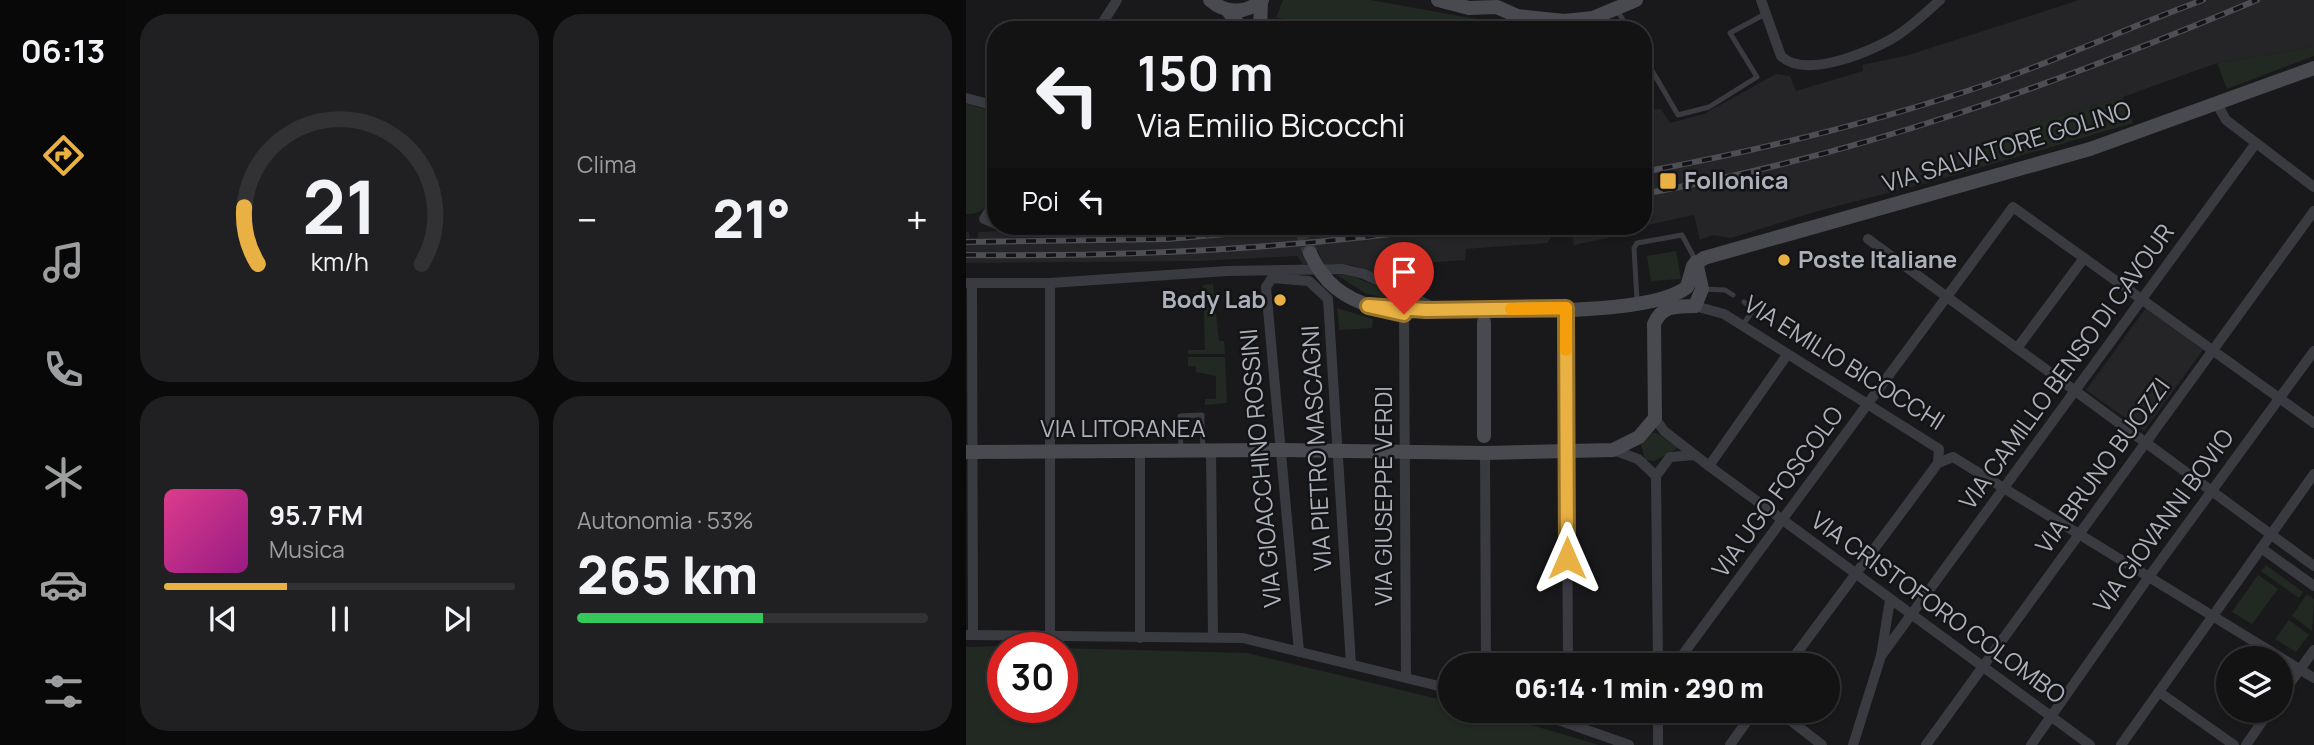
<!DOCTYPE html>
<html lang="it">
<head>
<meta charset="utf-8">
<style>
  :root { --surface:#131314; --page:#202022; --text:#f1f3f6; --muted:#9d9ea0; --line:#323234; --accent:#e9b143 }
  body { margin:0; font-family:Manrope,sans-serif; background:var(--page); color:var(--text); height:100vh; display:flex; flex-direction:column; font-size:26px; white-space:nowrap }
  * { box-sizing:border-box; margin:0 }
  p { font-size:23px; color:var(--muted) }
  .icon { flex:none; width:38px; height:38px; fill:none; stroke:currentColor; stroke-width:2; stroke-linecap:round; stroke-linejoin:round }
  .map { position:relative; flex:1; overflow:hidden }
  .side { display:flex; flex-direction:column; gap:14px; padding:14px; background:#0a0a0b; width:840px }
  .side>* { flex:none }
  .banner { position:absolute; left:21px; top:21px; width:665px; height:214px; border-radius:28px; box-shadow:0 2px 5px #0004,0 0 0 2px var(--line); background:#131314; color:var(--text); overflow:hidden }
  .buttons { position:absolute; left:1250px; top:646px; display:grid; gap:14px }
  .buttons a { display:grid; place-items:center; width:77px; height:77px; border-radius:50%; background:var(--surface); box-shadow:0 2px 5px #0004,0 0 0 2px var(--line); font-size:35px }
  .speed { position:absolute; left:21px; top:632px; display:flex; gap:14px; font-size:35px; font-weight:700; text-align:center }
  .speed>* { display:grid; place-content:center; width:91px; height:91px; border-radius:50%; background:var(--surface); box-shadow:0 2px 5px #0004,0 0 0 2px var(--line); line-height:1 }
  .speed .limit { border:10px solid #d22; background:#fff; color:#111 }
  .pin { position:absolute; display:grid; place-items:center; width:60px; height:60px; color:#fff; margin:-72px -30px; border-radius:50% 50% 50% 0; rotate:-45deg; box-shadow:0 0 7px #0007 }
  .pin .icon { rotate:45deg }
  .me { position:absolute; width:77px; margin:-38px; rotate:0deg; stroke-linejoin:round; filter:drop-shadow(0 0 5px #0008) }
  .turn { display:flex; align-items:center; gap:24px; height:147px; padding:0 35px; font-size:32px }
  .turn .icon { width:91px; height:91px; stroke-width:2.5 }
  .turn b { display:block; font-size:49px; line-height:60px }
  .then { display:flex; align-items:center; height:66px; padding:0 35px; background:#0003; gap:14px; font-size:26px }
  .big { font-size:52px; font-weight:800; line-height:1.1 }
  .side .tile { flex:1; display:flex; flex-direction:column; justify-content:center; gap:10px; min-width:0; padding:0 24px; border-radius:28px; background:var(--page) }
  .side .dial { align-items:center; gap:0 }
  .dial svg { height:182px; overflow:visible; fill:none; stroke:var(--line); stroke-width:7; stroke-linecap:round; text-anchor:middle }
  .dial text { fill:var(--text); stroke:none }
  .song { display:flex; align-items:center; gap:21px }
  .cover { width:84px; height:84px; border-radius:10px; background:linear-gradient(135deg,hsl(330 70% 55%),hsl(310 70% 35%)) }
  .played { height:7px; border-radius:4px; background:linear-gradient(90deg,var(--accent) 35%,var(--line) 35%) }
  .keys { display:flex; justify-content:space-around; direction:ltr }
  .heat { display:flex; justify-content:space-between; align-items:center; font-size:38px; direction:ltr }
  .charge { height:10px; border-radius:5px; background:linear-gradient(90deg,#34c759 53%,var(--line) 0) }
  .side .tiles { flex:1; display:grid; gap:14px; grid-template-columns:repeat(2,1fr) }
  .trip { position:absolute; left:472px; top:653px; width:402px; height:70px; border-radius:35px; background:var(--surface); box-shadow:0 2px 5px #0004,0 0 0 2px var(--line); font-weight:800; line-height:70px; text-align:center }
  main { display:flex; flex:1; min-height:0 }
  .tab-bar { display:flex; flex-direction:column; width:126px; justify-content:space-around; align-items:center; background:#080808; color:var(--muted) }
  .tab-bar .icon { width:49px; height:49px }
  .tab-bar .current { color:var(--accent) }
  .tab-bar b { font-size:32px; color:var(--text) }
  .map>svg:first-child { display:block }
  .built { fill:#252528 }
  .green { fill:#212922 }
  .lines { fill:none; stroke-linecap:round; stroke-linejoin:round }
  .secondary-tunnel { stroke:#36373b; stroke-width:14; stroke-dasharray:14 7; stroke-linecap:butt }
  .lane { stroke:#3a3b40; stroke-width:5 }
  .street { stroke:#3a3b40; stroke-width:10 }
  .secondary { stroke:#484a50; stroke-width:14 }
  .rail-casing { stroke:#4d4f55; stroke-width:6 }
  .rail { stroke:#141416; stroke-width:3.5; stroke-dasharray:10; stroke-linecap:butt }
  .route-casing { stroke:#97732c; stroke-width:18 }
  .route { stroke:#e9b143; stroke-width:12 }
  .slow { stroke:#f59e0b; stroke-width:12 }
  .poi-dot { fill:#e9b143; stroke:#141416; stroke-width:2.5 }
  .labels { text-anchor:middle; stroke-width:5; stroke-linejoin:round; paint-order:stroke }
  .street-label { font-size:24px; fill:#acb0ba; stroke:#141416 }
  .poi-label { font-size:24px; font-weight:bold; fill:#acb0ba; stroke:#141416; text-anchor:start }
</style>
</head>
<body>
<main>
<nav class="tab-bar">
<b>06:13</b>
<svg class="icon current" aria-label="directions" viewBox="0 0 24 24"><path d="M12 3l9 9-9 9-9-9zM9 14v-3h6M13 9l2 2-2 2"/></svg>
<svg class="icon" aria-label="music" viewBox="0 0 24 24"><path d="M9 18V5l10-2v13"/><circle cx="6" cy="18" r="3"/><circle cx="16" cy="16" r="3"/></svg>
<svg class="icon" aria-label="phone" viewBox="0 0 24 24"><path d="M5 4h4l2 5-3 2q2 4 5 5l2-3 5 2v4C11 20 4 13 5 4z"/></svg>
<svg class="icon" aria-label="climate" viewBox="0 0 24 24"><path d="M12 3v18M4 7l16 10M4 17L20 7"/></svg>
<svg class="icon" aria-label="car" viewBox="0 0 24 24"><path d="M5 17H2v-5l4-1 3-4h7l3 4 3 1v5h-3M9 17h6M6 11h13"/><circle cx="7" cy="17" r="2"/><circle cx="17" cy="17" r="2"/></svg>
<svg class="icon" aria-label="filters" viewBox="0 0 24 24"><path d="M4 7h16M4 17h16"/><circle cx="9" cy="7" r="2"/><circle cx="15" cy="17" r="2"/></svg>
</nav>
<section class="side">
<div class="tiles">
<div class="tile dial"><svg viewBox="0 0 100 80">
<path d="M14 69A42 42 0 1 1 86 69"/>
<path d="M14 69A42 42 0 0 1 8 44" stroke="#e9b143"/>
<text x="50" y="56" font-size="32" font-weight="700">21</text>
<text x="50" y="72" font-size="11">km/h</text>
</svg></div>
<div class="tile"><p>Clima</p>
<div class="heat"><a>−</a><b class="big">21°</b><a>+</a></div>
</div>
<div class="tile">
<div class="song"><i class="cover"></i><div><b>95.7 FM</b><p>Musica</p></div></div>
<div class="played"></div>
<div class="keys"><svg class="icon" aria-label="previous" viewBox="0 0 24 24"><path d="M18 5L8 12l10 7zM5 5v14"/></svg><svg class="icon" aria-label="pause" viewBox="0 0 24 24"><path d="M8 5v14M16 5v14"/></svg><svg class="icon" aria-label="next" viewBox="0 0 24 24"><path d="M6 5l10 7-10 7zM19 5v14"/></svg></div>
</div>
<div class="tile"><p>Autonomia · 53%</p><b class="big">265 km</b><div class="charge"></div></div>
</div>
</section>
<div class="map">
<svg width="1348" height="745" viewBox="0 0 1348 745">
  <rect width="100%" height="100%" fill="#19191b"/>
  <g class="built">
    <path d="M1113,0H1348V47L1251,63L1157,97L1057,127L961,183L852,211L765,238L747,235L734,240L728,215L677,226V111L695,109L704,123L738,114L810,74L824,76L830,91L897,71L896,65L943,55Z"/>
    <path d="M177,226H582L585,238L581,243L500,249L499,260L433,265L432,284L387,265L358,264L352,250L338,256L341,264L337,265L331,256L232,261L0,263V232H3L4,238H12V232Z"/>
    <path d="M588,226H676L650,231V236L608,245L605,231H589Z"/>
    <path d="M1180,308L1237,350L1178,431L1120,390Z"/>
  </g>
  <g class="green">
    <path d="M317,0H404L539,24L536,30H440L310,18Z"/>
    <path d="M1348,47V56L1261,89L1251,63Z"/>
    <path d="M1157,97L1167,123L961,183L1057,127Z"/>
    <path d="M0,104L30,112C30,140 42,217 0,214Z"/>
    <path d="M710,251L715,279L685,281L681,256Z"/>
    <path d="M381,274L430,294V301L399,293L371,275Z"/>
    <path d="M247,284L253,341H258L259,354H222V350H239L237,285Z"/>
    <path d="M371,308L407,319L406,328L373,330Z"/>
    <path d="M222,357H259L261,403L239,405V399H250V376L230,372V366H222Z"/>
    <path d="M686,433H691L712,448L688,461L679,460L675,445Z"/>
    <path d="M1300,565L1337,592L1333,598L1295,571Z"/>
    <path d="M1292,575L1312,589L1286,624L1266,612Z"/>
    <path d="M1341,594L1348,599L1346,631L1326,616Z"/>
    <path d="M1323,620L1343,635L1330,652L1309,639Z"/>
    <path d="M30,646L37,648V707H96V648L281,653L485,702V710L519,711L633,745H0V647Z"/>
  </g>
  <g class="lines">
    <path class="secondary-tunnel" d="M334,226L344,253"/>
    <g class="lane">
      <path d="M651,10L663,30"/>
      <path d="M677,55L712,115L743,107L791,77L764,33L799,14"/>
      <path d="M737,289L759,290L767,295"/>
      <path d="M671,300L668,248L671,243L716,235L730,261"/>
      <path d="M776,326L788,309L778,302"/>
      <path d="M214,426V416L236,415V426"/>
      <path d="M229,426H236L237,448"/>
      <path d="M215,448L214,426H217"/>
    </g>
    <g class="street">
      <path d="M795,0L815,56C840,80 907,51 932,35C947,25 961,12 974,0"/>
      <path d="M132,30L151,0"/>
      <path d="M0,98L30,106"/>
      <path d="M1251,104L1260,120L1348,187"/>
      <path d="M30,200L18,219L30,224"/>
      <path d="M902,239L1348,566"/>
      <path d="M0,283H84L261,271L377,269L398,274L465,306"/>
      <path d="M6,283L7,635"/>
      <path d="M84,283V637"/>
      <path d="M729,306L758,314L973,449L972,463"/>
      <path d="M600,308L602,665"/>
      <path d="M438,314L440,677"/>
      <path d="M1052,347L1118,258"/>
      <path d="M689,418L698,431L743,466L1124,745"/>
      <path d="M647,450L672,459L690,476"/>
      <path d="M245,451L247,637"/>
      <path d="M174,452V638"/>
      <path d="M519,453L520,665"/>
      <path d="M743,466L821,355"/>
      <path d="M1295,548L1348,586"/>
      <path d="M0,635L277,638L485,689"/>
      <path d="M333,652L300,287L306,278L343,281L362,299L385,664"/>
      <path d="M915,656L1290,143"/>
      <path d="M692,665L690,476L704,457L729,455"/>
      <path d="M709,665L1047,207L1348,423"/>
      <path d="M822,665L972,463L987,457L1348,678"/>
      <path d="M1193,692L1268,745"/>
      <path d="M1314,697L1348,650"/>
      <path d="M564,710L663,745"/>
      <path d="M692,710V745"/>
      <path d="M811,710L856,745"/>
      <path d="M764,745L789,710"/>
      <path d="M887,745L915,656L924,600"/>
      <path d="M960,745L1348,211"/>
      <path d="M1065,745L1182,578L1348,351"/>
      <path d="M1155,745L1348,474"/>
      <path d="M1280,745L1304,710"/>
    </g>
    <g class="secondary">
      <path d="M244,0C260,14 280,14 296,0"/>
      <path d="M472,0L503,8L531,7L551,16L598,21L627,18L670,0"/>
      <path d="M262,11L277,30"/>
      <path d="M294,30L295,2"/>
      <path d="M344,253C358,284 378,298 410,308"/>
      <path d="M402,305C464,309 678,322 721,287L727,266L738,258L1124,149L1348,68"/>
      <path d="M729,306L736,289L730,262"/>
      <path d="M518,436V322"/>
      <path d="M0,452L314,450L519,453L647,450L673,437L689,418L688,324C697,304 710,307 729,306"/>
    </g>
    <g class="rail-casing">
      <g id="rail">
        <path d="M677,172C796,150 914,121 1028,82C1099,57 1166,26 1237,0"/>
        <path d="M677,194C894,155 1088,85 1291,0"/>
        <path d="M0,242L202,239L351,226"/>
        <path d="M0,255C162,257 325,249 486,226"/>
      </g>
    </g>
    <use href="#rail" class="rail"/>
  </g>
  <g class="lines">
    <g class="route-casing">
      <path id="route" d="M438,314L402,306L460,310L600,308L601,558"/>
    </g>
    <use href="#route" class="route"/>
    <path class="slow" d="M545,309L600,308V350"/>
  </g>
  <g class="poi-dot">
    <rect x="693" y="172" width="18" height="18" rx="3.5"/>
    <circle cx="818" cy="260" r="7"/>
    <circle cx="314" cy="300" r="7"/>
  </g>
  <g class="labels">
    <g class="street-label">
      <text transform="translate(1041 147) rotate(-17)" y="8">VIA SALVATORE GOLINO</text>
      <text transform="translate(878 363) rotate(32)" y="8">VIA EMILIO BICOCCHI</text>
      <text transform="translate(1101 367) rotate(-54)" y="8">VIA CAMILLO BENSO DI CAVOUR</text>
      <text x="157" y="437">VIA LITORANEA</text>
      <text transform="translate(351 448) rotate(-93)" y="8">VIA PIETRO MASCAGNI</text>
      <text transform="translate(1137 466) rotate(-54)" y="8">VIA BRUNO BUOZZI</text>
      <text transform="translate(295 468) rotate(-95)" y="8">VIA GIOACCHINO ROSSINI</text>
      <text transform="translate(812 492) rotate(-54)" y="8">VIA UGO FOSCOLO</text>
      <text transform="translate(418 496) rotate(-90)" y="8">VIA GIUSEPPE VERDI</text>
      <text transform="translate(1198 521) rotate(-54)" y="8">VIA GIOVANNI BOVIO</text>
      <text transform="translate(972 608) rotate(36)" y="8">VIA CRISTOFORO COLOMBO</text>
    </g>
    <g class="poi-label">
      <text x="718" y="189">Follonica</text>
      <text x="832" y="268">Poste Italiane</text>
      <text x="300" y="308" text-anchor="end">Body Lab</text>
    </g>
  </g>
</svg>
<div class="buttons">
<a><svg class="icon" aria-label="layers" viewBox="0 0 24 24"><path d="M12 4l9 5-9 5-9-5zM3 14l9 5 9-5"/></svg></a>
</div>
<div class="speed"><div class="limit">30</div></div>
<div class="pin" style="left:438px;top:314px;background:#d93025"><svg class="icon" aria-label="arrive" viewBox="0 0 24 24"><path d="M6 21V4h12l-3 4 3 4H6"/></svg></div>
<svg class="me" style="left:601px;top:558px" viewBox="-20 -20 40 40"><path d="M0-17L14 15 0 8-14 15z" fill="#e9b143" stroke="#fff" stroke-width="4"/></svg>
<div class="trip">06:14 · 1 min · 290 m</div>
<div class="banner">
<div class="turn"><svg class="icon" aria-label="left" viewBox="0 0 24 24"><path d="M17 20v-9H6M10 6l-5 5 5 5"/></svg><div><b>150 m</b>Via Emilio Bicocchi</div></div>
<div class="then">Poi<svg class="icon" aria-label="left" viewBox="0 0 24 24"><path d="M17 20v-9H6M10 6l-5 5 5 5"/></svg></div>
</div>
</div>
</main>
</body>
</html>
